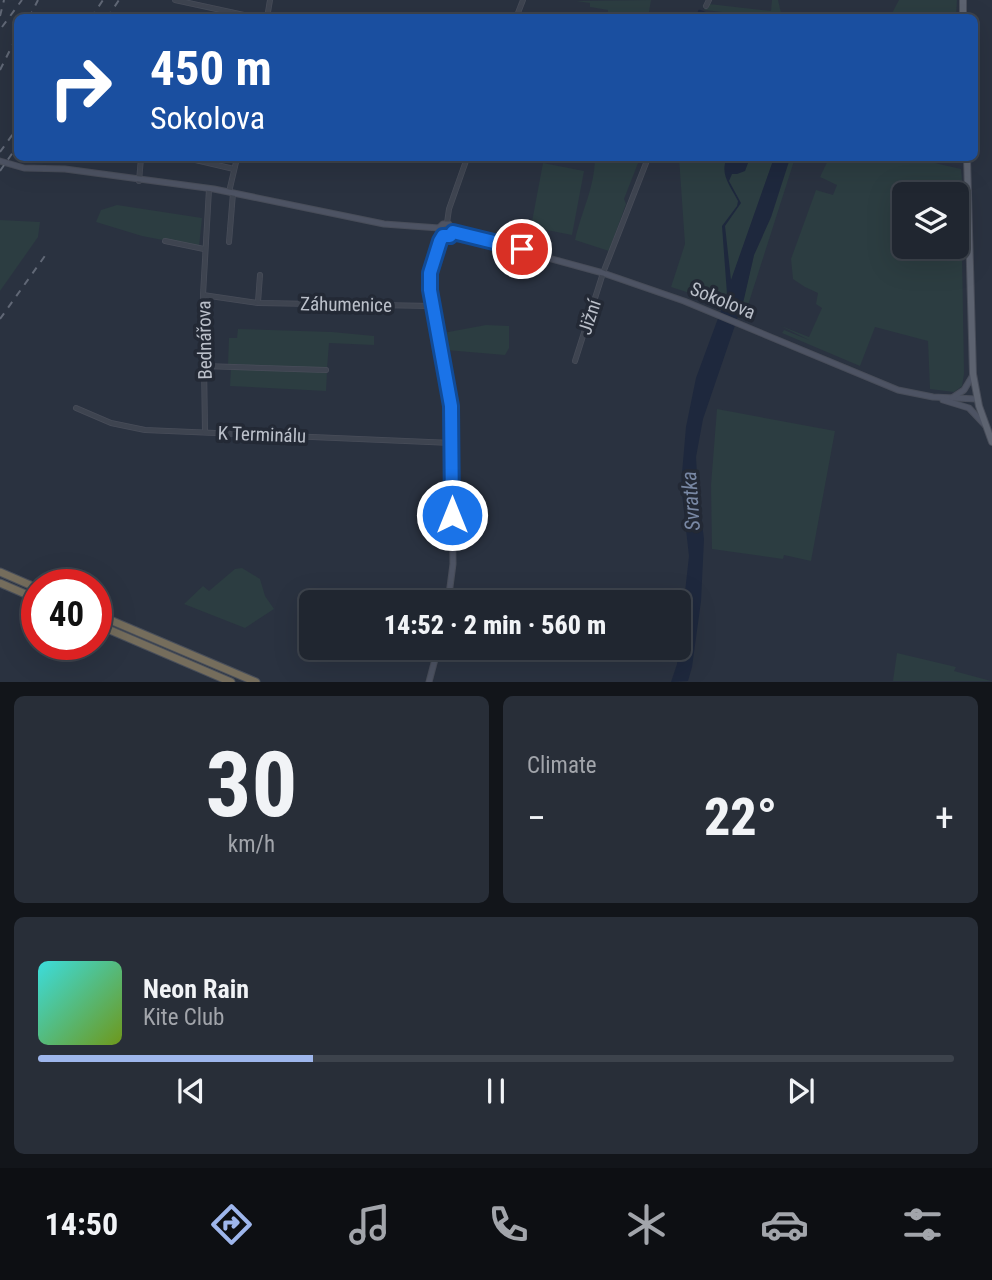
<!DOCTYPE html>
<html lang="en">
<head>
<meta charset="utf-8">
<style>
  :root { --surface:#202630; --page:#282e38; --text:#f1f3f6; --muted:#a2a5ab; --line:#3d434c; --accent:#9eb6ec }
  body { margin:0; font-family:"Roboto Condensed",sans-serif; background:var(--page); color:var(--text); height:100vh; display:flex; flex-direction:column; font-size:26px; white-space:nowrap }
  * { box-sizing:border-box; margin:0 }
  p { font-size:23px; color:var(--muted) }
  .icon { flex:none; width:38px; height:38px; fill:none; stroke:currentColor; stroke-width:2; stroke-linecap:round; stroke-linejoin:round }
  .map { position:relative; height:682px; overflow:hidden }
  .sheet { display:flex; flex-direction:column; gap:14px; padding:14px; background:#12151a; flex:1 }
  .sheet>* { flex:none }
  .hud { position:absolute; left:14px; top:14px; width:964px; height:147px; border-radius:10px; box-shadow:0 7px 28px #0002,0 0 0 2px var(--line); background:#1a4fa0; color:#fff; overflow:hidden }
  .controls { position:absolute; left:892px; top:182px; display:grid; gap:14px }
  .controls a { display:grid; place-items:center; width:77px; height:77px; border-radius:10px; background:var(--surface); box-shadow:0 7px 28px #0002,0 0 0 2px var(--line); font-size:35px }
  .speed { position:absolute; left:21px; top:569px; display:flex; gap:14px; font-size:35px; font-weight:700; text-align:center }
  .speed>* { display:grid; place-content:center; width:91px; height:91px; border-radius:50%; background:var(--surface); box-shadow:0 7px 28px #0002,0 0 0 2px var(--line); line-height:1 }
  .speed .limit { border:10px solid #d22; background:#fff; color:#111 }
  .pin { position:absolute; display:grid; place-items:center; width:60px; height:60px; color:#fff; margin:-30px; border:4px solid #fff; border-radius:50%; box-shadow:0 2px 7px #0007 }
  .me { position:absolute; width:77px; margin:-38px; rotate:0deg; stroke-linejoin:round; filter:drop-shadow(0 0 5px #0008) }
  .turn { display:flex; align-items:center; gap:24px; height:147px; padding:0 21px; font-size:32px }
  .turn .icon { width:91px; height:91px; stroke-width:2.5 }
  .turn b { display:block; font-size:49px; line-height:60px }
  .big { font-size:52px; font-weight:800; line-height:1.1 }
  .sheet .tile { flex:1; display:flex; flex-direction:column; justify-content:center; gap:10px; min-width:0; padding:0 24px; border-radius:10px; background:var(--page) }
  .sheet .dial { align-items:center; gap:0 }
  .dial b { font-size:91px; line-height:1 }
  .song { display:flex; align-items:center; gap:21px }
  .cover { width:84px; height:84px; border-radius:10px; background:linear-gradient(135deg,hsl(180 70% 55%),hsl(80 70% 35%)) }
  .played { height:7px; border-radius:4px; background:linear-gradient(90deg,var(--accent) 30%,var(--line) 30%) }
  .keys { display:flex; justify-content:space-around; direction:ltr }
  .heat { display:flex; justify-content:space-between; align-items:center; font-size:38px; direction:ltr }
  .sheet .tiles { flex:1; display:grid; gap:14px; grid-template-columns:1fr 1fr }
  .tile:last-child { grid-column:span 2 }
  .trip { position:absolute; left:299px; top:590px; width:392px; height:70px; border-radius:10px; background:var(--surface); box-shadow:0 7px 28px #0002,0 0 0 2px var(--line); font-weight:800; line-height:70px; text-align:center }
  .dock { display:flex; height:112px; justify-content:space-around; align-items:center; background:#0d0f13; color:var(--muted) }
  .dock .icon { width:49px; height:49px }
  .dock .selected { color:var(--accent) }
  .dock b { font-size:32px; color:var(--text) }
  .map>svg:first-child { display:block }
  .green { fill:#2c3d41 }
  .water { fill:#1e283d }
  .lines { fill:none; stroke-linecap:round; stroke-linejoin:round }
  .canal { stroke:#1e283d; stroke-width:4.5 }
  .street-casing { stroke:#484d59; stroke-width:6 }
  .secondary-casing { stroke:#484d59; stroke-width:7 }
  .primary-casing { stroke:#484d59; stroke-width:8 }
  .highway-casing { stroke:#494f5a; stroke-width:9 }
  .street { stroke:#3e4450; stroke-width:4.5 }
  .secondary { stroke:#4d5363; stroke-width:5 }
  .primary { stroke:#5d6370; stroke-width:6 }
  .highway { stroke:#756d5c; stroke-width:7 }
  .rail { stroke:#616876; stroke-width:2; stroke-dasharray:7 7; stroke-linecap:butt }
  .route-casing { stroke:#114b97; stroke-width:18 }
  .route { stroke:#1a73e8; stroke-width:12 }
  .labels { text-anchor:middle; stroke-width:7; stroke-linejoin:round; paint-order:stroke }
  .street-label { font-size:19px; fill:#bbc0ca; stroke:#232935 }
  .water-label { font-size:21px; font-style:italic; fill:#7988a4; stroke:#232935 }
</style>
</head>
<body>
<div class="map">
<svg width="992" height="682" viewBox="0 0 992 682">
  <rect width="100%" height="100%" fill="#2a3240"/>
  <g class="green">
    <path d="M651,0L648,18L608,17V10L590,7V3L576,1Z"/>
    <path d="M772,0H778L782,17H747V15L705,10L702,5L708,8L709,4L771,11Z"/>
    <path d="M899,0H957L956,17H890Z"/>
    <path d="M595,158H640L624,199L626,204L609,251L575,240C582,209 594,190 595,158Z"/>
    <path d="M679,158H774L721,310L701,301L702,297L671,287L685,244Z"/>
    <path d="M790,158H795L749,302L741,318L739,317L754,255L771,217Z"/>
    <path d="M829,158H852L859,161L861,158H913L961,169L963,191L910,192L909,194H905V247H910L911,254H962L964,374L962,386L954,392L930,389L928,341L875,327L860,366L782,333L784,330L809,340L781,326L809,337L822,308L816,304L818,293L805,287L793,279L791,259L816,190L833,195L837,185L820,177Z"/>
    <path d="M543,163L584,171L572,235L531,227Z"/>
    <path d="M117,205L202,218L199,247L142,236L96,222L101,210Z"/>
    <path d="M0,220L40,222L38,237L0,291Z"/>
    <path d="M486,325L509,326V348L505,355L446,350L443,333Z"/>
    <path d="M238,329L332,332L374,336V345L329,343L327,369L228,364L229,338H237Z"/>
    <path d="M231,368L327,372L326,391L230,386Z"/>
    <path d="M717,409L835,431L811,561L784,555L783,559L712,549L711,485Z"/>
    <path d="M242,568L260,579L265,596L274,609L245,628L184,604L203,586L209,591L235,569Z"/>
    <path d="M897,653L956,667L954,671L991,681H893Z"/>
  </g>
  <path class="water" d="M727,158H750L745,171L737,174H732L729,181L741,203L725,226L731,280L774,158H790L771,217L754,255L744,299L703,419L696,457L698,492L704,539L701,601L692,667L688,681L671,682L677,664L689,556L681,485L686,427L696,378L727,294L722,226L737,206L738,201C731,187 719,174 727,158Z"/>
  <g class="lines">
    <path class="canal" d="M700,12L714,18"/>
    <g class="street-casing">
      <g id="street">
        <path d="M175,0L258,18"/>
        <path d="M706,6L709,0"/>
        <path d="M267,18L270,0"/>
        <path d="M516,18L523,0"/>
        <path d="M187,158L234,169"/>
        <path d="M139,181L141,158"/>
        <path d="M229,192L237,158"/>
        <path d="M447,223L449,209L467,158"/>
        <path d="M165,241L204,249"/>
        <path d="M229,242L233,193"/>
        <path d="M203,295L258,303L434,306"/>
        <path d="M258,302L260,275"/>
        <path d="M575,361L603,273L648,158"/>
        <path d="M204,366L326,370"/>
        <path d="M76,408L111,423L145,430L452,443"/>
        <path d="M205,432L203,295L209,189"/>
      </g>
    </g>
    <g class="secondary-casing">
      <g id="secondary">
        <path d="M0,161L24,168L65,169L214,189L384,224L439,228"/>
        <path d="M439,228L443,224H449L453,232"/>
        <path d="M453,232L603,273L684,301L898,390L933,397L977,399"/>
        <path d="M443,236L430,273V290L451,406L453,564L448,602"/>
        <path d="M952,398L964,390L973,375"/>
        <path d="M943,400L969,408L985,425"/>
        <path d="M429,682L438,648"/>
      </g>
    </g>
    <g class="primary-casing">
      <g id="primary">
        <path d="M963,0V18"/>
        <path d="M967,158L973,374L979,406L992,442"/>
      </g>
    </g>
    <g class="highway-casing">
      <g id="highway">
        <path d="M0,572L37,588"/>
        <path d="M0,583L37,599"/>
        <path d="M96,614L256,682"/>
        <path d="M96,624L231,682"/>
      </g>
    </g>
    <use href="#street" class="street"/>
    <use href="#secondary" class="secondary"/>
    <use href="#primary" class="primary"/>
    <use href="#highway" class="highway"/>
    <g class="rail">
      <path d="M0,16L4,0"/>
      <path d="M29,18L38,0"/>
      <path d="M91,18L103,0"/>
      <path d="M107,18L119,0"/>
      <path d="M2,27L22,0"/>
      <path d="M0,70L18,34"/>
      <path d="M0,152L18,127"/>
      <path d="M0,171L18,145"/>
      <path d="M0,319L47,253"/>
    </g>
  </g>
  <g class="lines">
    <g class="route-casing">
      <path id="route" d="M452,515L451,406L430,290V273L440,241L443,236H450L453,232L522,249"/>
    </g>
    <use href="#route" class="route"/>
  </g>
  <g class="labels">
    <g class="street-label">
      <text transform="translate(723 300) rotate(22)" y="7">Sokolova</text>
      <text transform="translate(346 304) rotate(1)" y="7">Záhumenice</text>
      <text transform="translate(589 317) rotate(-72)" y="7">Jižní</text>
      <text transform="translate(204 340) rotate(-91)" y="7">Bednářova</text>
      <text transform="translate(262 434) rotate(2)" y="7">K Terminálu</text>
    </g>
    <g class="water-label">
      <text transform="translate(691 501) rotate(-94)" y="7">Svratka</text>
    </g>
  </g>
</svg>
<div class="controls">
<a><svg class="icon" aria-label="layers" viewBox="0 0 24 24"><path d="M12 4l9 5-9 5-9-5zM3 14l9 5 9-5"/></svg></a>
</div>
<div class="speed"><div class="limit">40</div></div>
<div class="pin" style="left:522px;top:249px;background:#d93025"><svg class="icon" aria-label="arrive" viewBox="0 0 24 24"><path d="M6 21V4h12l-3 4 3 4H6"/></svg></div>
<svg class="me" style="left:452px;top:515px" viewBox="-20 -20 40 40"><circle r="17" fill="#1a73e8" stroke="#fff" stroke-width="3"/><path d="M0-11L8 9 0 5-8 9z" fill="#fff"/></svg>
<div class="trip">14:52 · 2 min · 560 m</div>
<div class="hud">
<div class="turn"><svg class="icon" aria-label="right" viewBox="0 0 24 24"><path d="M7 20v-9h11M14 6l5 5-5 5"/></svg><div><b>450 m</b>Sokolova</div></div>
</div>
</div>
<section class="sheet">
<div class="tiles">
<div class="tile dial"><b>30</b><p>km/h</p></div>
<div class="tile"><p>Climate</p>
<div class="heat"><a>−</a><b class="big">22°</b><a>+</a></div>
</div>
<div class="tile">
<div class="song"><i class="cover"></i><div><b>Neon Rain</b><p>Kite Club</p></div></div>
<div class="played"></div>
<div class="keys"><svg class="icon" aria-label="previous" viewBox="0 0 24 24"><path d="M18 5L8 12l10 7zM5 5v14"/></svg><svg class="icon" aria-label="pause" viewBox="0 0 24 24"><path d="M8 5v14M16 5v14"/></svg><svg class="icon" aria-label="next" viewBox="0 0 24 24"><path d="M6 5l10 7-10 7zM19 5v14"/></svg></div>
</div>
</div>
</section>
<nav class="dock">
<b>14:50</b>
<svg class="icon selected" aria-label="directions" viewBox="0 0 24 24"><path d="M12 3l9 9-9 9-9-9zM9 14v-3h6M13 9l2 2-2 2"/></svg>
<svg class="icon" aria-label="music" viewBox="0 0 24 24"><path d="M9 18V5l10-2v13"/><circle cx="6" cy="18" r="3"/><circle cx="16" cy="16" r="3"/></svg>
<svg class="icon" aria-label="phone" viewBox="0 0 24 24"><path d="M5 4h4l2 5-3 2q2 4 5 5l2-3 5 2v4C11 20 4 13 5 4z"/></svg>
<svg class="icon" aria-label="climate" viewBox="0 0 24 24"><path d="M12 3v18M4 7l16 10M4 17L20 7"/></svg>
<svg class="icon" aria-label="car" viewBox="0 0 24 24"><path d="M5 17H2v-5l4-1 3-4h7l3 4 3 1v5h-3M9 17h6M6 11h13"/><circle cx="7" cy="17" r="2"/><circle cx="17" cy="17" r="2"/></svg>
<svg class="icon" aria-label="filters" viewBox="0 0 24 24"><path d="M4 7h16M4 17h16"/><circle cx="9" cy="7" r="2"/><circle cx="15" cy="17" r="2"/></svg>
</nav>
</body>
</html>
